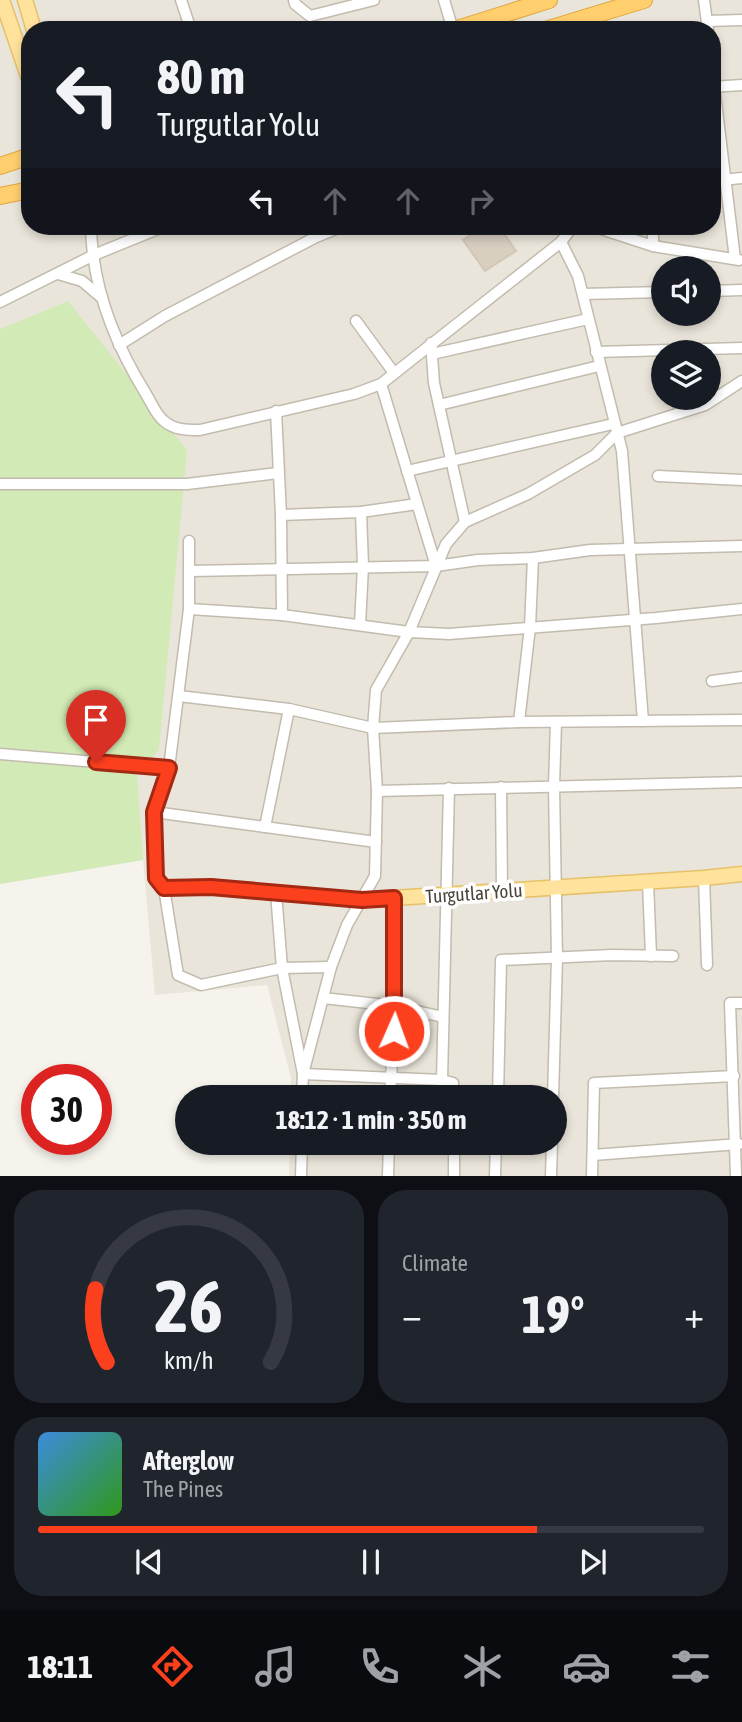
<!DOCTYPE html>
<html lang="en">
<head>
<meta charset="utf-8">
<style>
  :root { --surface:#171b24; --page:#20242c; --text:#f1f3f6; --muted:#9ea1a6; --line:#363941; --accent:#fc3f1d }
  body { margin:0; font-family:"Asap Condensed",sans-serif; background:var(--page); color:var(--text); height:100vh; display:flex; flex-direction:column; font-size:26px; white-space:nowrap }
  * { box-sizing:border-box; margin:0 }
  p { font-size:23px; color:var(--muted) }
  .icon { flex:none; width:38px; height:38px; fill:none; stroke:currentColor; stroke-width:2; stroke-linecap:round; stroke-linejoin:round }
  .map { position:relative; height:1176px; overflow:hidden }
  .sheet { display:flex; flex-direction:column; gap:14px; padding:14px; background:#0d0f14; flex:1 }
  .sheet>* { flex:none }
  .hud { position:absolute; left:21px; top:21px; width:700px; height:214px; border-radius:28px; box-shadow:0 4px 10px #0003; background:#171b24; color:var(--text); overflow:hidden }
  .tools { position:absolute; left:651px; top:256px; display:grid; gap:14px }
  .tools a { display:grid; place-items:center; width:70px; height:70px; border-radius:50%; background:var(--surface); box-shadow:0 4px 10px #0003; font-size:35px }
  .speed { position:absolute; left:21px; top:1064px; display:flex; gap:14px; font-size:35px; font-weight:700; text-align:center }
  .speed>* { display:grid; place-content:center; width:91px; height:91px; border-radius:50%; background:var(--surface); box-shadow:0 4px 10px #0003; line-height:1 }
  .speed .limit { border:10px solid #d22; background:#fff; color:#111 }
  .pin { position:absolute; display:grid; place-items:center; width:60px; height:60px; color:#fff; margin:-72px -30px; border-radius:50% 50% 50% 0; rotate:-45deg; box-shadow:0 0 7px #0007 }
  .pin .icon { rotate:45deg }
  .me { position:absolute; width:77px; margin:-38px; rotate:2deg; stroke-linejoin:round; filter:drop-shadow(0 0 5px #0008) }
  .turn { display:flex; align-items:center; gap:24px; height:147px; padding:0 21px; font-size:32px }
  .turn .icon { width:91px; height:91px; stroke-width:2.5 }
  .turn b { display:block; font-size:49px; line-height:60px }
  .lanes { display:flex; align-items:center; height:66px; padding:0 21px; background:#0003; justify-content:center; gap:35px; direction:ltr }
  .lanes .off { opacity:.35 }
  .big { font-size:52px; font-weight:700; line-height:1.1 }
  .sheet .tile { flex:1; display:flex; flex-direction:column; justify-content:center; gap:10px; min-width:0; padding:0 24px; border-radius:28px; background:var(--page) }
  .sheet .dial { align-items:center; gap:0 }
  .dial svg { height:182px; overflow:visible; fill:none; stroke:var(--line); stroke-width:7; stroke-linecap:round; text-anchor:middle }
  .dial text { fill:var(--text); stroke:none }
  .song { display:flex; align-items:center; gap:21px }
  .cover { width:84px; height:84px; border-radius:10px; background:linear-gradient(135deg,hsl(210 70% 55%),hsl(110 70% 35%)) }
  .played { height:7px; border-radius:4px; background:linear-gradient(90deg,var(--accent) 75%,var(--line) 75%) }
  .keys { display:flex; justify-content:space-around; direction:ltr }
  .heat { display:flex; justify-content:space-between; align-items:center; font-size:38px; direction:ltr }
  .sheet .tiles { flex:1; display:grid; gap:14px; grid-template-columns:1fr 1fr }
  .tile:last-child { grid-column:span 2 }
  .trip { position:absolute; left:175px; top:1085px; width:392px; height:70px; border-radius:35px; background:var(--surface); box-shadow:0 4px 10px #0003; font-weight:700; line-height:70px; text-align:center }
  .dock { display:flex; height:112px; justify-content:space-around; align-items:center; background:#090b0e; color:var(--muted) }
  .dock .icon { width:49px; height:49px }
  .dock .on { color:var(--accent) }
  .dock b { font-size:32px; color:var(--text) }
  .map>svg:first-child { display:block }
  .residential { fill:#eae5da; fill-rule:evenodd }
  .green { fill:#d2eab5 }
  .building { fill:#d8cfc1; stroke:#d3c7b4; stroke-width:2 }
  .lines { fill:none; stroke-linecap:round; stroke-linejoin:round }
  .minor-casing { stroke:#c2bbae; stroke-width:13 }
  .major-casing { stroke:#e6c16a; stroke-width:17 }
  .highway-casing { stroke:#e0a43c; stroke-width:18 }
  .minor { stroke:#fff; stroke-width:10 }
  .major { stroke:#ffe39c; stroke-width:14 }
  .highway { stroke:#ffcf6e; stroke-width:16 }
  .route-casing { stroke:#a42913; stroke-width:18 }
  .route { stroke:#fc3f1d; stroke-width:12 }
  .labels { text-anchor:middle; stroke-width:7; stroke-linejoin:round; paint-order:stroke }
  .street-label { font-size:19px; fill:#4b4439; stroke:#fff }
</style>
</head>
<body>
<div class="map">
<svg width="742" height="1176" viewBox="0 0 742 1176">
  <rect width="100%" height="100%" fill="#f6f3ec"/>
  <path class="residential" d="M0,0H742V1176H289L290,1143H555V1097H291V1078L267,985L155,995L143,860L0,884ZM30,30H712V226H30ZM663,268H709V313H663ZM663,352H709V397H663Z"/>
  <path class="green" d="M68,301L187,450L159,750L137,774L143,860L0,884V329Z"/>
  <path class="building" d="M484,226H499L516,251L485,271L463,240Z"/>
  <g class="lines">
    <g class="minor-casing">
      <g id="minor">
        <path d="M181,0L191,30"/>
        <path d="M294,0L295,4L310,16L374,0"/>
        <path d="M444,0L453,30"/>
        <path d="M704,0L708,30"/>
        <path d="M707,21L742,20"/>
        <path d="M712,69L735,259"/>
        <path d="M712,87L742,85"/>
        <path d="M712,181L742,178"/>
        <path d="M91,226C92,286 115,344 146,394C151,402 156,415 164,421C174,430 187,430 200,430L354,394L381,384L561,242L573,226"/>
        <path d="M592,226L653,246L739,260"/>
        <path d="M561,242L578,276L622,451L643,721"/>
        <path d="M653,246V226"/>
        <path d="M58,274L82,281L102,298"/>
        <path d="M709,291L742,290"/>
        <path d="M583,294L663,292"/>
        <path d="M0,302L94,255L165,226"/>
        <path d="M356,321L394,373"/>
        <path d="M431,343L434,383L465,522"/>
        <path d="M119,345L165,316L316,237L343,226"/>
        <path d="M596,352L742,348"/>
        <path d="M432,354L588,319"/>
        <path d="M381,384L436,566L478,560L533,558L590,550L742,546"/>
        <path d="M439,405L599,366"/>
        <path d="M276,411L281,515L282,615"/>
        <path d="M407,471L613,424"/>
        <path d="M658,476L742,480"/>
        <path d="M0,484H187L278,473"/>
        <path d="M281,515L361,512L417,504"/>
        <path d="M190,571L436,566"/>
        <path d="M189,609L282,615L409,632L449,634L656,618L742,609"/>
        <path d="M360,625L363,566L361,512"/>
        <path d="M712,681L742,677"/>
        <path d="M179,696L289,709L373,728L519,722L742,720"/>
        <path d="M519,722L530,627L533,558"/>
        <path d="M0,754L169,768L189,609V541"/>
        <path d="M501,787L502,891"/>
        <path d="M377,791L742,782"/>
        <path d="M154,812L376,842"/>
        <path d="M265,827L289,709"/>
        <path d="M704,878L707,965"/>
        <path d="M648,882L651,956"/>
        <path d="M164,888L178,975L201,985L282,968L331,967"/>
        <path d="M276,893L282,968L303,1074L442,1080L453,1083V1097"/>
        <path d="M323,998L395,1006L443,1017"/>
        <path d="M442,1080L449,788"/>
        <path d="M302,1097L303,1074L331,967L347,925L375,876L377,791L373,728L376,690L409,632L446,544L465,522L528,494L595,455L617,433L705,405L742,381"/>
        <path d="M390,1097L395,1006L394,898"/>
        <path d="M498,1097L501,960L612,955L673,956"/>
        <path d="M553,1097L557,958L554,786L556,722"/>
        <path d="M454,1143V1176"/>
        <path d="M593,1155L739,1144"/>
        <path d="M301,1176L302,1143"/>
        <path d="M388,1176L389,1143"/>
        <path d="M495,1176L496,1143"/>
        <path d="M551,1176L552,1143"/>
        <path d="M592,1176L594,1083L734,1076"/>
        <path d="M736,1176L730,1003H742"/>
      </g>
    </g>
    <g class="major-casing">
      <g id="major">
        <path d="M2,0L30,82"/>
        <path d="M25,0L34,30"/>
        <path d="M169,768L154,812L156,878L164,888L211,887L362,900L704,878L742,874"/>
      </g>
    </g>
    <g class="highway-casing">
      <g id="highway">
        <path d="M454,30L549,0"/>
        <path d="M545,30L644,0"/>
        <path d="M0,166L30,156"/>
        <path d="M0,196L30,190"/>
      </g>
    </g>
    <use href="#minor" class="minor"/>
    <use href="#major" class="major"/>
    <use href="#highway" class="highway"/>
  </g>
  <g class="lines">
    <g class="route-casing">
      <path id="route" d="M96,762L169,768L154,812L156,878L164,888L211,887L362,900L394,898V1031"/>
    </g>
    <use href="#route" class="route"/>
  </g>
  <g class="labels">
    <g class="street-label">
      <text transform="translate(474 893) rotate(-4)" y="7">Turgutlar Yolu</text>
    </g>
  </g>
</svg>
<div class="tools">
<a><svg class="icon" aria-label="sound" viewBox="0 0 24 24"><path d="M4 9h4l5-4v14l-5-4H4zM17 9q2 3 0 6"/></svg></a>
<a><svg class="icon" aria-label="layers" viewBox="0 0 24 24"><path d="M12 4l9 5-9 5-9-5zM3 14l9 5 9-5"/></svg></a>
</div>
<div class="speed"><div class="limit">30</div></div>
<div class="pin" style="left:96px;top:762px;background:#d93025"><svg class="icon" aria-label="arrive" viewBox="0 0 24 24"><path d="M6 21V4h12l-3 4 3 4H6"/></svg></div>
<svg class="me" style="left:394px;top:1031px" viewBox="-20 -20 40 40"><circle r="17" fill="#fc3f1d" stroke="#fff" stroke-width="3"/><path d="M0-11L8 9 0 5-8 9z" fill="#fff"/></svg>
<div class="trip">18:12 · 1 min · 350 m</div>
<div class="hud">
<div class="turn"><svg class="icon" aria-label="left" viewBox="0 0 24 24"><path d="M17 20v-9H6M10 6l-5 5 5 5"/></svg><div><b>80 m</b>Turgutlar Yolu</div></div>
<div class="lanes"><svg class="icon" aria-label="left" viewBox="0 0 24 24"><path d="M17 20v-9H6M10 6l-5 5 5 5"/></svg><svg class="icon off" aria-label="ahead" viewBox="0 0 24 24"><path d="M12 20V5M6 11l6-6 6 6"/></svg><svg class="icon off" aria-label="ahead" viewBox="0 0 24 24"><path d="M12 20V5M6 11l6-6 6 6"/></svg><svg class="icon off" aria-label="right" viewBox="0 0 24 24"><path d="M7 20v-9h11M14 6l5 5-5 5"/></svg></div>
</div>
</div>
<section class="sheet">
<div class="tiles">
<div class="tile dial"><svg viewBox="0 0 100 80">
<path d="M14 69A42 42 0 1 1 86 69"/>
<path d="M14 69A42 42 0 0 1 9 37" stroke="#fc3f1d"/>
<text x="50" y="56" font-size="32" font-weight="700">26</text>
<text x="50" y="72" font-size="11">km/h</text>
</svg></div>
<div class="tile"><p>Climate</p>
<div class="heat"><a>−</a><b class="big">19°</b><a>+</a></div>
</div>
<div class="tile">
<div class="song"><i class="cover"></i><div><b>Afterglow</b><p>The Pines</p></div></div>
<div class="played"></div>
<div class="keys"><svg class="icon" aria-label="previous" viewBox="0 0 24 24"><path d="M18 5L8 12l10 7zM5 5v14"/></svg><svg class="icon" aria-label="pause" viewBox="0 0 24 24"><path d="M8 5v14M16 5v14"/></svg><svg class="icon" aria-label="next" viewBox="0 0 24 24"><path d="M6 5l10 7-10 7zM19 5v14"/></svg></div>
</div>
</div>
</section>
<nav class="dock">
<b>18:11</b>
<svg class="icon on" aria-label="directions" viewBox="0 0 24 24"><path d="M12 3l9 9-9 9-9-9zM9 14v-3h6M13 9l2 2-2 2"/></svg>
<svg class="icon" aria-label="music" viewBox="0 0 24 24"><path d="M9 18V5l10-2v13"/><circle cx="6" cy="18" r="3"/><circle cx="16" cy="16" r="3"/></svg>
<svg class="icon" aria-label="phone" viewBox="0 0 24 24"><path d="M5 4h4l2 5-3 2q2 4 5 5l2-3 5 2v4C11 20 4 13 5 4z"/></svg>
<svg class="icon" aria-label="climate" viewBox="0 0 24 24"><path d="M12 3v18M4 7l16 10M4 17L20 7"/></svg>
<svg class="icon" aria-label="car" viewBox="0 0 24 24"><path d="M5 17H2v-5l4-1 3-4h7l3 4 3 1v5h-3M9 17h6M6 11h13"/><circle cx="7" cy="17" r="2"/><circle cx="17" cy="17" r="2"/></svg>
<svg class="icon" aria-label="filters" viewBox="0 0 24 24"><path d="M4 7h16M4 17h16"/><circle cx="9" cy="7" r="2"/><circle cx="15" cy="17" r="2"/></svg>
</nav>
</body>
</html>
